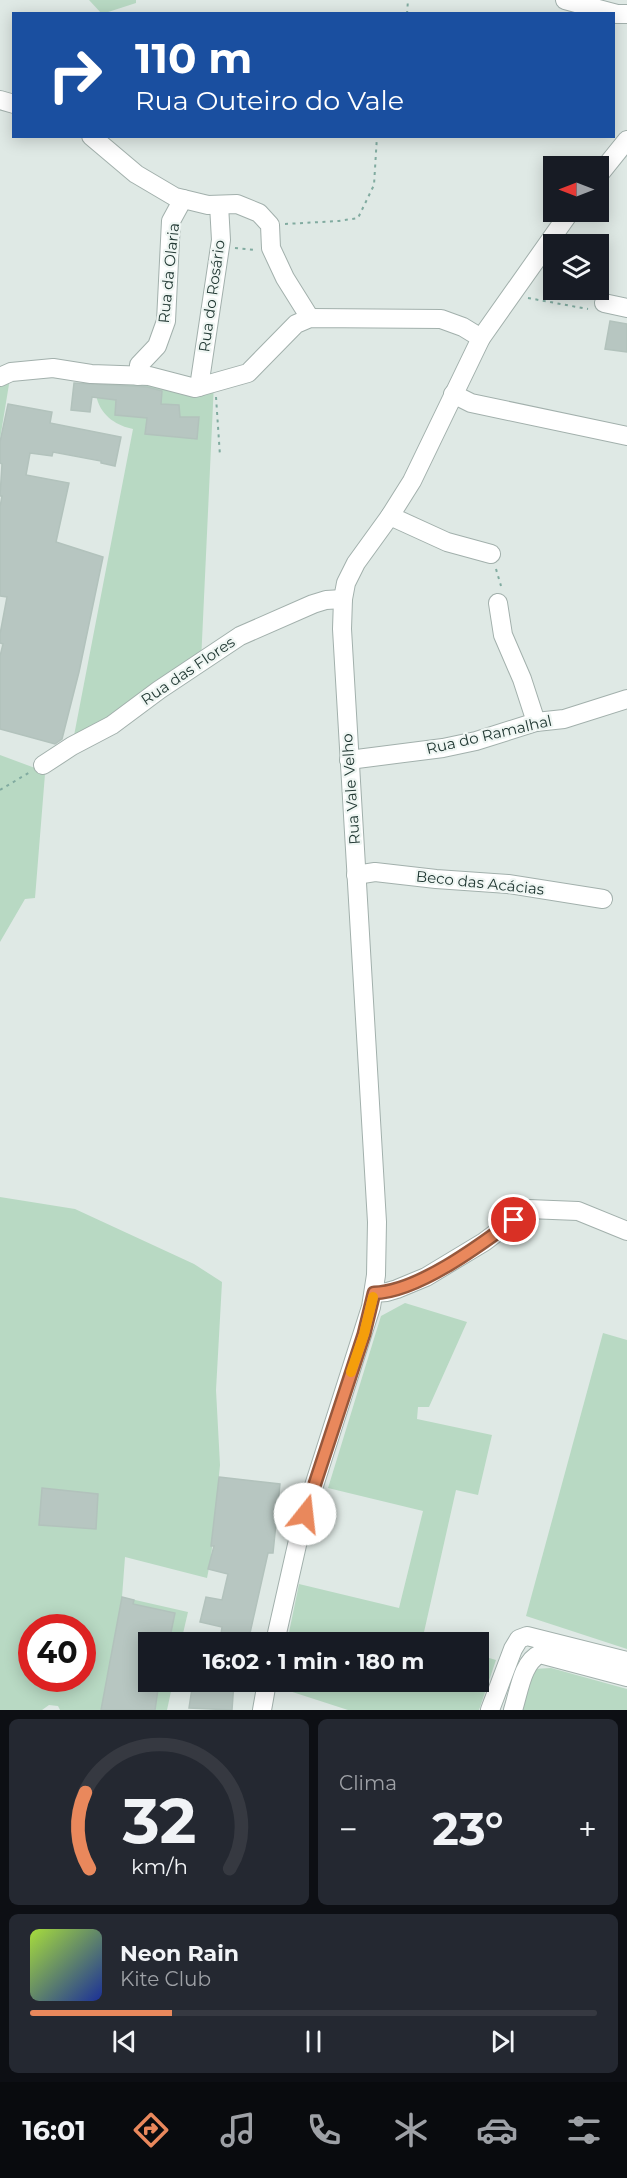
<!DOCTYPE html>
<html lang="pt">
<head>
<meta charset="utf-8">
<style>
  :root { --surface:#171b24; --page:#242831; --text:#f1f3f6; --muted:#9ea1a6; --line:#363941; --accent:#e9885c }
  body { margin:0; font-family:Montserrat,sans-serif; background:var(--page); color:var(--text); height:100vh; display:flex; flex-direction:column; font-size:22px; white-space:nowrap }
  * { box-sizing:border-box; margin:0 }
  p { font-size:20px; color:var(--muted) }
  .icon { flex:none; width:33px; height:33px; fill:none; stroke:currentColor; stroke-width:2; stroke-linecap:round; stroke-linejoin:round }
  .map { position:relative; height:1710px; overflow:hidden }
  .drawer { display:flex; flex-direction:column; gap:9px; padding:9px; background:#0d0f14; flex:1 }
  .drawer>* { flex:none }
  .guide { position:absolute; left:12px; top:12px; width:603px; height:126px; border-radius:0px; box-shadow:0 3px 15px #0003; background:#1a4fa0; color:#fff; overflow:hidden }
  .needle { width:39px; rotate:270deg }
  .buttons { position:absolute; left:543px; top:156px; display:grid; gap:12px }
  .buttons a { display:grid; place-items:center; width:66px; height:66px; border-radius:0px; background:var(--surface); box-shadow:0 3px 15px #0003; font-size:30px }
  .speed { position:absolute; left:18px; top:1614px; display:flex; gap:12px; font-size:30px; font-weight:700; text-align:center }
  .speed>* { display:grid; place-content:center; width:78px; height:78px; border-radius:50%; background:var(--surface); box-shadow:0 3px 15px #0003; line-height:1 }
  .speed .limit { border:9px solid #d22; background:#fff; color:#111 }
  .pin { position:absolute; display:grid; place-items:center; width:51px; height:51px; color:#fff; margin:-26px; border:3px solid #fff; border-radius:50%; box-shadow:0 2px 6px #0007 }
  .me { position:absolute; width:66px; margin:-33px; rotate:16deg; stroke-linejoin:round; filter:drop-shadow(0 0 4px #0008) }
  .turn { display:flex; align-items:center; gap:21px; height:126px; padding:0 24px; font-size:27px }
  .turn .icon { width:78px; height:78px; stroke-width:2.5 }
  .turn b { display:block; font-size:42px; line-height:51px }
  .big { font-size:45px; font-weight:700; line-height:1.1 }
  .drawer .widget { flex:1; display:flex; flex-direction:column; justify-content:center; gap:9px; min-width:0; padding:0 21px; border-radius:9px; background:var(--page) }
  .drawer .dial { align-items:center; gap:0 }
  .dial svg { height:156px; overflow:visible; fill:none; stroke:var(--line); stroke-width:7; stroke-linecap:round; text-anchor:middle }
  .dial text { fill:var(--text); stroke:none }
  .song { display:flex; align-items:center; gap:18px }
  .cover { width:72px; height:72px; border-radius:9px; background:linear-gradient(135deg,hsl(80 70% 55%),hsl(230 70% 35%)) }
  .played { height:6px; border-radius:3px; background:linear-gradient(90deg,var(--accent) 25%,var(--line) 25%) }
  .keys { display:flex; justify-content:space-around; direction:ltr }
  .heat { display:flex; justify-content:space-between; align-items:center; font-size:33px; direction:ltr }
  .drawer .tiles { flex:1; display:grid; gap:9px; grid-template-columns:1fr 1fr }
  .widget:last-child { grid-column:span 2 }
  .trip { position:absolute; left:138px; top:1632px; width:351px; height:60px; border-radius:0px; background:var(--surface); box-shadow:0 3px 15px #0003; font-weight:700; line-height:60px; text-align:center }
  .menu { display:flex; height:96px; justify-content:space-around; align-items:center; background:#090b0e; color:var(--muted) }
  .menu .icon { width:42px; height:42px }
  .menu .selected { color:var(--accent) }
  .menu b { font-size:27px; color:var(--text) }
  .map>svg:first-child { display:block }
  .green { fill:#b8d9c3; fill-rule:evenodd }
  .building { fill:#b7c6c1; stroke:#b2c2bc; stroke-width:1.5 }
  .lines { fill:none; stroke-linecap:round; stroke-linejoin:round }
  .minor-casing { stroke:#a2b0ac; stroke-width:20 }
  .path { stroke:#81aba0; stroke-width:2; stroke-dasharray:3 4.5; stroke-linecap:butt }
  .minor { stroke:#fff; stroke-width:18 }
  .route-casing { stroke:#97583c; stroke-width:15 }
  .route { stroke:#e9885c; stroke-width:10 }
  .slow { stroke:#f59e0b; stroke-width:10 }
  .labels { text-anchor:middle; stroke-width:4.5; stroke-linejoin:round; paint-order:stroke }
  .street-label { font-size:15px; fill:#213833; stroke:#eff6f3 }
</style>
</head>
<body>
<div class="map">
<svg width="627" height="1710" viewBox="0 0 627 1710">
  <rect width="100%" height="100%" fill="#dfe9e5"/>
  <g class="green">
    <path d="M89,0H136V3L102,14Z"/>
    <path d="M11,372L0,439V377Z"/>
    <path d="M98,374L214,383L201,662L72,746L133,429C118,426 102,417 97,399C96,392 98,382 98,374Z"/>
    <path d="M0,755L35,768L45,774L35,898L25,899L0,942Z"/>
    <path d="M0,1197L75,1209L194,1264L222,1282L216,1390L220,1465L211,1558L207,1578L125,1557L122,1597L188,1612L181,1642H148V1682H173L167,1710H60L58,1706L49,1705L42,1710H0ZM32,1628H82V1678H32Z"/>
    <path d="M405,1303L467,1322L429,1407H418L417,1419L492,1435L478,1495L456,1490L422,1641L428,1642H287L299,1584L399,1608L423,1511L328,1488L381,1316Z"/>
    <path d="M603,1333L627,1340V1649L526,1616Z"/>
    <path d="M479,1655L496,1660L479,1710H348L277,1687L279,1682H478Z"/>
    <path d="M551,1668L627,1689V1710H521L534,1669Z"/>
  </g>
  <g class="building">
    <path d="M610,321L627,324V352L605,349Z"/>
    <path d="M74,383L147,387L162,391L161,404L179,405L180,417H199L197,439L145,434L147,418L115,415L116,400L92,397L90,412L71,410Z"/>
    <path d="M8,404L52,412L50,423L121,437L115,466L101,463V461L53,452L52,456L30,453L26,475L69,483L56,542L103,557L79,672L62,739L55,744L0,729V656L3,644L0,643V634L7,597L0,596V507L2,496H0L2,464L0,463V442Z"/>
    <path d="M219,1477L280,1484L273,1553H268L248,1642L229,1641L230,1636L221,1634L222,1627L200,1622L206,1597L222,1600L228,1574L208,1569L214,1546H211Z"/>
    <path d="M42,1488L98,1494L96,1529L39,1525Z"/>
    <path d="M122,1597L134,1600L133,1604L175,1613L169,1642H148V1682H159L155,1710H101Z"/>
    <path d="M193,1682H234L232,1710L189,1708Z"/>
  </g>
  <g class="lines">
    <g class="minor-casing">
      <g id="minor">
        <path d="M565,0L617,14H627"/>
        <path d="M0,100L14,104"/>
        <path d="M91,136L136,174L175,197L208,205L237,204L259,213L270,225L271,248L285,278L310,318"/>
        <path d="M598,176L627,140"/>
        <path d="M604,303L627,308"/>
        <path d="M138,376L139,365L157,346L166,321L171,221L183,199"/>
        <path d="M0,377L11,372L53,368L91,374L149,376L195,388L248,373L296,324L310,318L441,319L463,327L481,338"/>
        <path d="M199,387L221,240L219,205"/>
        <path d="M453,394L471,403L627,436"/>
        <path d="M390,516L447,542L491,554"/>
        <path d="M498,603L503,635L522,679L536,722"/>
        <path d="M349,760L443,748L476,741L536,722L564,719L627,699"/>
        <path d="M43,765L72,746L112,725L159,690L240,636L313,604L326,600L343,599"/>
        <path d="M356,875L375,872L436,879L508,884L603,899"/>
        <path d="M374,1293L387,1292L397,1289L426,1277L484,1242L528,1209L578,1211L627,1231"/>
        <path d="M275,1642L299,1536L312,1492L371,1307L376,1275L377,1222L342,629L343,599L346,583L356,563L390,516L412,481L481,338L570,212"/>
        <path d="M262,1710L267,1682"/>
        <path d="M490,1710L513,1649L519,1639L527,1636L627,1661"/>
        <path d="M513,1710C519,1692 522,1662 540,1654L627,1677"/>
      </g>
    </g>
    <g class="path">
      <path d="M407,14L408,0"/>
      <path d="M285,224L339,221L358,218L374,185L377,136"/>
      <path d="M235,248L256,250"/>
      <path d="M528,298L588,309"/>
      <path d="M216,397L220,456"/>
      <path d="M496,569L501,586"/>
      <path d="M0,790L30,772"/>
    </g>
    <use href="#minor" class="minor"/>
  </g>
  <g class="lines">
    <g class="route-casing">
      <path id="route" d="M305,1514L364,1334L374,1293C417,1292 479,1246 514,1220"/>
    </g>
    <use href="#route" class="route"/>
    <path class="slow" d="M351,1372L364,1334L373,1297"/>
  </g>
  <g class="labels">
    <g class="street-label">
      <text transform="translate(169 273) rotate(-84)" y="5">Rua da Olaria</text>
      <text transform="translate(212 296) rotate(-82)" y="5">Rua do Rosário</text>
      <text transform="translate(188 671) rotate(-34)" y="5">Rua das Flores</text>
      <text transform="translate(489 735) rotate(-13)" y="5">Rua do Ramalhal</text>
      <text transform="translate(351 789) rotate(-94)" y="5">Rua Vale Velho</text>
      <text transform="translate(480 883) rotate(6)" y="5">Beco das Acácias</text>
    </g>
  </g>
</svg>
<div class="buttons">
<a><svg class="needle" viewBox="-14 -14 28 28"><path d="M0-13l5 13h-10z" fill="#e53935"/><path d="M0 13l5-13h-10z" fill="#9ea1a6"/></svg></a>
<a><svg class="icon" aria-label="layers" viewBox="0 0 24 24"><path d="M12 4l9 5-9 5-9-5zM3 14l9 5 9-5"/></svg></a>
</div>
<div class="speed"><div class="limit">40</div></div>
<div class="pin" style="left:514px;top:1220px;background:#d93025"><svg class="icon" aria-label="arrive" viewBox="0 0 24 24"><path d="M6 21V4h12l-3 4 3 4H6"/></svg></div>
<svg class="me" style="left:305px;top:1514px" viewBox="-20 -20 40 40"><circle r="19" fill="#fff"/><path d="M0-13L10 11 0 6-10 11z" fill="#e9885c"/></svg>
<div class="trip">16:02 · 1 min · 180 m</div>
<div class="guide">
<div class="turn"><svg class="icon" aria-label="right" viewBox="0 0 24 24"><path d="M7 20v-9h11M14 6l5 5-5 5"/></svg><div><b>110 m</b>Rua Outeiro do Vale</div></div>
</div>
</div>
<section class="drawer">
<div class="tiles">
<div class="widget dial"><svg viewBox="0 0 100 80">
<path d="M14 69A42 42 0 1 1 86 69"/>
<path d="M14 69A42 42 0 0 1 12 30" stroke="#e9885c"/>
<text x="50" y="56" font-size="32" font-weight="700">32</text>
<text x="50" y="72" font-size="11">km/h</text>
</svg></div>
<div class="widget"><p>Clima</p>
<div class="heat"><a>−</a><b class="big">23°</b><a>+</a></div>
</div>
<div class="widget">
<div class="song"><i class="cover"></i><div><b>Neon Rain</b><p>Kite Club</p></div></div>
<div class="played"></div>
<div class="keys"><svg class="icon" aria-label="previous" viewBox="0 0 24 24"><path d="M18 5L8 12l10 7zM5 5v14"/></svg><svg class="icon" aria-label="pause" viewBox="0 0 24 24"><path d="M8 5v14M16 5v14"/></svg><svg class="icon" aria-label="next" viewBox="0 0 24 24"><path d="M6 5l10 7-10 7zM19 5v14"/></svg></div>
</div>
</div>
</section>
<nav class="menu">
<b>16:01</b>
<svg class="icon selected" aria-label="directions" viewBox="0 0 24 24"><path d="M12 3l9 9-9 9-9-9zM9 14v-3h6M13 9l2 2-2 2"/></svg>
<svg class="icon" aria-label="music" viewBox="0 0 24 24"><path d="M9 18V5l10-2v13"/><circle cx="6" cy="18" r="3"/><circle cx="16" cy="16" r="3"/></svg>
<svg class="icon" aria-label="phone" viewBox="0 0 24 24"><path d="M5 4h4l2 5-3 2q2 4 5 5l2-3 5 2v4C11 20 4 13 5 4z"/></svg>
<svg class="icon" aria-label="climate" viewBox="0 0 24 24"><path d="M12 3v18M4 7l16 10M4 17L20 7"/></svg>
<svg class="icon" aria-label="car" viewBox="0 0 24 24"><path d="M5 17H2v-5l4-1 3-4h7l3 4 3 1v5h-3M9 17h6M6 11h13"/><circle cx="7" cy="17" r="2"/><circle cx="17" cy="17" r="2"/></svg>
<svg class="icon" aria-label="filters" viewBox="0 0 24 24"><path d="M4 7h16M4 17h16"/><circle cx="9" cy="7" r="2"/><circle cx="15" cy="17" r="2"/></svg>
</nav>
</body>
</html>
